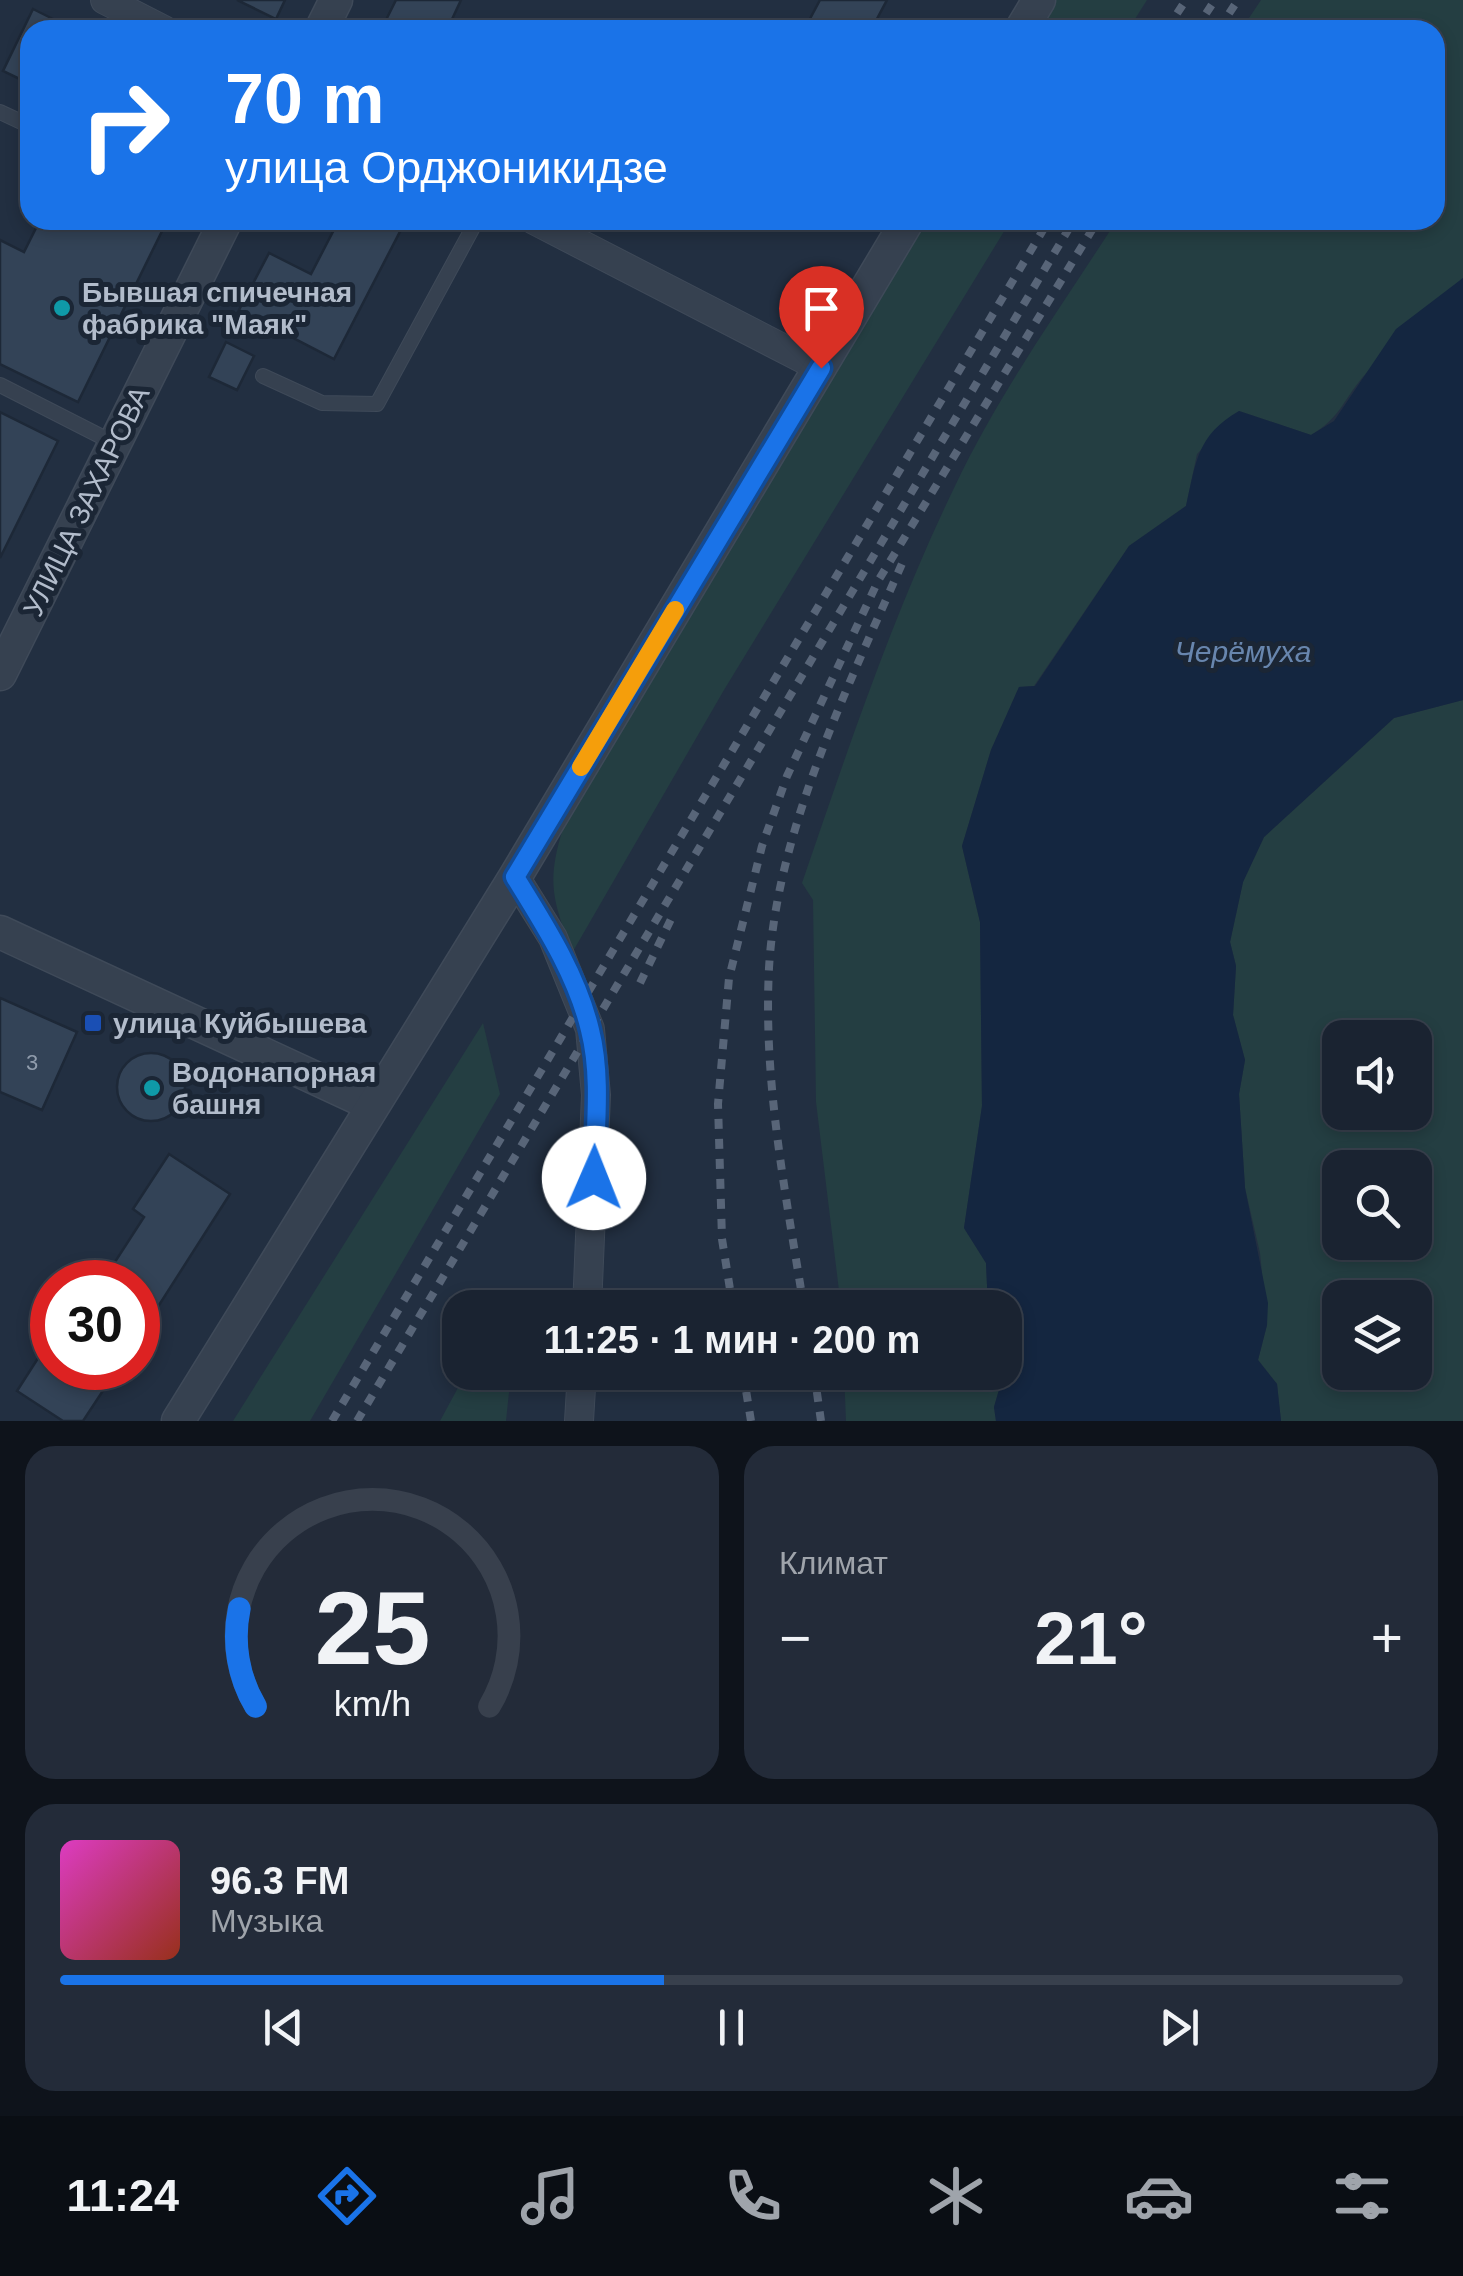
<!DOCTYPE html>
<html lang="ru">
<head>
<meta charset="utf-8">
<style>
  :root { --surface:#1a2331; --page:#232b39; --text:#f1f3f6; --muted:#9fa4ab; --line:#38404d; --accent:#1a73e8 }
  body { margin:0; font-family:Helvetica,sans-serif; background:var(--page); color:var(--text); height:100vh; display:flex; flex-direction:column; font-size:38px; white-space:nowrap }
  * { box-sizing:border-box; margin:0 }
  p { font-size:32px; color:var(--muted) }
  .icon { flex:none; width:55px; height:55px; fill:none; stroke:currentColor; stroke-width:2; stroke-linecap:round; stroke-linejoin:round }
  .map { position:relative; height:1421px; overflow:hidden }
  .panel { display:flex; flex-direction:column; gap:25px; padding:25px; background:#0e131b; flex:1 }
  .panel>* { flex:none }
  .banner { position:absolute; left:20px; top:20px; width:1425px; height:210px; border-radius:30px; box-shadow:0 5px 15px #0003,0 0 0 2px var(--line); background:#1a73e8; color:#fff; overflow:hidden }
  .buttons { position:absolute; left:1322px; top:1020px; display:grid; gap:20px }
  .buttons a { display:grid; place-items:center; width:110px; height:110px; border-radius:20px; background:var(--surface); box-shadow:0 5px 15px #0003,0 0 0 2px var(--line); font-size:50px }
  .speed { position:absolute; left:30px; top:1260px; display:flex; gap:20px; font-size:50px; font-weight:700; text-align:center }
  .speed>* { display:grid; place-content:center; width:130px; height:130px; border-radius:50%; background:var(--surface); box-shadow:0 5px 15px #0003,0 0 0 2px var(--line); line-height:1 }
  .speed .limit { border:15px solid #d22; background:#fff; color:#111 }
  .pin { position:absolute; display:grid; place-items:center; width:85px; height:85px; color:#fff; margin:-102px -42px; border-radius:50% 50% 50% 0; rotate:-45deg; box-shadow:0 0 10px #0007 }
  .pin .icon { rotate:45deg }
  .me { position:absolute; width:110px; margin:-55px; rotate:1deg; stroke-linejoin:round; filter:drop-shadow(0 0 8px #0008) }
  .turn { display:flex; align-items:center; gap:35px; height:210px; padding:0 40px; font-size:45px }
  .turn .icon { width:130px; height:130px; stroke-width:2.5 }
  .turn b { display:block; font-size:70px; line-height:85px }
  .big { font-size:75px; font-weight:700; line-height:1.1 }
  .panel .card { flex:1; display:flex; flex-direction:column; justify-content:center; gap:15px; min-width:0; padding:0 35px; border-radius:30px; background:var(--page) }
  .panel .dial { align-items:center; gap:0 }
  .dial svg { height:260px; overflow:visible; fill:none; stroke:var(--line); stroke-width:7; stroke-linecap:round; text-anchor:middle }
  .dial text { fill:var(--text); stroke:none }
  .song { display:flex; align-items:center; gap:30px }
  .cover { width:120px; height:120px; border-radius:15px; background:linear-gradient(135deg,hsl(310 70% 55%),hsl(10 70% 35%)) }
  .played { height:10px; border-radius:5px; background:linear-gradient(90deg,var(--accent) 45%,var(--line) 45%) }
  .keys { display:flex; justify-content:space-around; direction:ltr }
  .heat { display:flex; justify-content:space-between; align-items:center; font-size:55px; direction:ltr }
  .panel .tiles { flex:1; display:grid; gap:25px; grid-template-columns:1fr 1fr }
  .card:last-child { grid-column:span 2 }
  .trip { position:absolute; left:442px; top:1290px; width:580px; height:100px; border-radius:30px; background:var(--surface); box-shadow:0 5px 15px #0003,0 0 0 2px var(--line); font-weight:700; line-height:100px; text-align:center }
  .tab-bar { display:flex; height:160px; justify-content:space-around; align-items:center; background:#0a0e14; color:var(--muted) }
  .tab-bar .icon { width:70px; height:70px }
  .tab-bar .current { color:var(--accent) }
  .tab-bar b { font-size:45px; color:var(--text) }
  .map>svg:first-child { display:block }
  .green { fill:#243e42; fill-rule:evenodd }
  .water { fill:#142640 }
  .building { fill:#334357; stroke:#1d2837; stroke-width:2.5 }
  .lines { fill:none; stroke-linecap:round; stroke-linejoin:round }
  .service-casing { stroke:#3f4a59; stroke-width:16 }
  .minor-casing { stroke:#3f4a59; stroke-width:30 }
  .tertiary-casing { stroke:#3f4a59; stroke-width:35 }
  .service { stroke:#364150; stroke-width:14 }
  .minor { stroke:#364150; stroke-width:28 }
  .tertiary { stroke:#364150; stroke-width:32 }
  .rail { stroke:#586578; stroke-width:8; stroke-dasharray:10 10; stroke-linecap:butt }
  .route-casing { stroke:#114b97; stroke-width:25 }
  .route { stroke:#1a73e8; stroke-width:18 }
  .slow { stroke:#f59e0b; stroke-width:18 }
  .culture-dot { fill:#0f9aa8; stroke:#1b2635; stroke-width:4 }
  .transit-dot { fill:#1a4fb4; stroke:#1b2635; stroke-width:4 }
  .labels { text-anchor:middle; stroke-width:10; stroke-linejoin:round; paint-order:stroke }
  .number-label { font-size:22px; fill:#909cac }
  .poi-label { font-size:28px; font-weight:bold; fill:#b2bccb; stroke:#1b2635; text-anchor:start }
  .street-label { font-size:28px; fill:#b2bccb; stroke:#1b2635 }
  .water-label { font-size:30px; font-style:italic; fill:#6886ae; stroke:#1b2635 }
</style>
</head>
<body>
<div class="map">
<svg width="1463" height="1421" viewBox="0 0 1463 1421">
  <rect width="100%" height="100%" fill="#222f41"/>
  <g class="green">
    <path d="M1056,0H1147L1128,30H1038Z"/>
    <path d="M1261,0H1463V278C1427,309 1393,342 1362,378C1342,402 1340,418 1311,435L1239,411L1197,454L1186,506L1129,546L1034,686L1019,687L991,750L962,846L980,922L982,1106L964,1228L986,1263L988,1307H841L816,1102L813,900L802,883C848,749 893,614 955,486C999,393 1061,307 1117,220H1435V30H1241Z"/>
    <path d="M925,220H1011L724,690L572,953C553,899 546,884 563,828Z"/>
    <path d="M1463,700V1421H1281L1277,1384L1258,1360L1267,1325L1260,1253L1245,1188L1239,1094L1245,1060L1233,1015L1236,966L1230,942L1243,882L1264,837L1394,718ZM1340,1038H1415V1112H1340ZM1340,1168H1415V1242H1340ZM1340,1298H1415V1372H1340Z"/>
    <path d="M483,1023L500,1094L310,1421H233Z"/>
    <path d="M466,1373H511L506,1421H440Z"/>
    <path d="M844,1373H1004L994,1407L996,1421H846Z"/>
  </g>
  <path class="water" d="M1463,278V700L1394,718L1264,837L1243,882L1230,942L1236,966L1233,1015L1245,1060L1239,1094L1245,1188L1268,1303L1267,1325L1258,1360L1277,1384L1281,1421H996L994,1407L1005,1369V1308L988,1307L986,1263L964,1228L982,1106L980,922L962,846L991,750L1019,687L1035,686L1129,546L1186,506C1196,462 1197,435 1239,411L1311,435L1334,421L1396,329Z"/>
  <g class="building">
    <path d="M237,0H285L276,19Z"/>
    <path d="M396,0H461L447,30H381Z"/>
    <path d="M820,0H887L871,30H804Z"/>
    <path d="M33,9L75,30H30V84L3,71Z"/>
    <path d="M40,220H155L165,225L78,402L0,364V240L24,252Z"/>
    <path d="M339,220H406L334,359L239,310L269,253L311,274Z"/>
    <path d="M226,342L254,356L237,390L209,377Z"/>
    <path d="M0,412L58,441L0,558Z"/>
    <path d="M0,998L77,1032L42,1110L0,1092Z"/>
    <circle cx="151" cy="1087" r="34"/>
    <path d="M169,1154L230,1194L138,1338V1282H102L144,1217L133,1209Z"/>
    <path d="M49,1341L52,1344V1368H118L83,1421H63L17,1391Z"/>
  </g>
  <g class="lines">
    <g class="service-casing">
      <g id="service">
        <path d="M0,112L30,126"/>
        <path d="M263,376L322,403L377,404L477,220"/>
        <path d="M0,385L114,443"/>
      </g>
    </g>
    <g class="minor-casing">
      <g id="minor">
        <path d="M105,0L164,30"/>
        <path d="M534,220L821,368"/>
        <path d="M515,877L553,938L590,1029L596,1095L587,1308"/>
        <path d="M579,1421L582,1372"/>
      </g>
    </g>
    <g class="tertiary-casing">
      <g id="tertiary">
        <path d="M321,30L336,0"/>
        <path d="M1021,30L1039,0"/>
        <path d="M0,674L226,220"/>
        <path d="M0,932L371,1104"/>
        <path d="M178,1421L515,877L908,220"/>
      </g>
    </g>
    <use href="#service" class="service"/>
    <use href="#minor" class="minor"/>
    <use href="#tertiary" class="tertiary"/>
    <g class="rail">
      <path d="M1166,30L1186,0"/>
      <path d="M1195,30L1215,0"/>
      <path d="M1218,30L1238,0"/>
      <path d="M640,983L674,913"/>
      <path d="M733,1308L722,1239L718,1104L729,978L762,846L787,776L878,581L1098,220"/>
      <path d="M804,1308C786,1195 763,1083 769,968C777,829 849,685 904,559"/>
      <path d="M743,1372L751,1421"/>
      <path d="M814,1372L821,1421"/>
      <path d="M332,1421L1049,220"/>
      <path d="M357,1421L1074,220"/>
    </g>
  </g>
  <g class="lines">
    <g class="route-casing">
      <path id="route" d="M594,1178C595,1130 602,1077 590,1030C577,975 544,924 515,877L821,368"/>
    </g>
    <use href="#route" class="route"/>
    <path class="slow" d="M581,767L675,610"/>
  </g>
  <g class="culture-dot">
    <circle cx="62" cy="308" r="10"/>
    <circle cx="152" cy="1088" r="10"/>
  </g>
  <rect class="transit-dot" x="83" y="1013" width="20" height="20" rx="5"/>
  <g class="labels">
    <g class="number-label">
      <text x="32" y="1070">3</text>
    </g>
    <g class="poi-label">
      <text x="82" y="302">Бывшая спичечная<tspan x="82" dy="32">фабрика "Маяк"</tspan></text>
      <text x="113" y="1033">улица Куйбышева</text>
      <text x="172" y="1082">Водонапорная<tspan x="172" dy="32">башня</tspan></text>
    </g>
    <g class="street-label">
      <text transform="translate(86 501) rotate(-64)" y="10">УЛИЦА ЗАХАРОВА</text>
    </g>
    <g class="water-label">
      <text x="1243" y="662">Черёмуха</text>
    </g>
  </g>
</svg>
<div class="buttons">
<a><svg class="icon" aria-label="sound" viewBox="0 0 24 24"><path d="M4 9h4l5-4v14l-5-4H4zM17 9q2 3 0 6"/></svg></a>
<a><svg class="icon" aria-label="search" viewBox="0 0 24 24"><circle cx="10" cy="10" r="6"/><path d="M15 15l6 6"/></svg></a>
<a><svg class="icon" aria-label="layers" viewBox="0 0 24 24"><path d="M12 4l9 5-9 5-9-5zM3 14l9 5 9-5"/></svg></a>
</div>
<div class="speed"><div class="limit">30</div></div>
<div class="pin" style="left:821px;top:368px;background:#d93025"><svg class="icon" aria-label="arrive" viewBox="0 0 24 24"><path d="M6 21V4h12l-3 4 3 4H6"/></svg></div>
<svg class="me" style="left:594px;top:1178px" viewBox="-20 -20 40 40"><circle r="19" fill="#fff"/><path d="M0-13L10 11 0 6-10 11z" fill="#1a73e8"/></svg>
<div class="trip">11:25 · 1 мин · 200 m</div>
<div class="banner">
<div class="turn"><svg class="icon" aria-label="right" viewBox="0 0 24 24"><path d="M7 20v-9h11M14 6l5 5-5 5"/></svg><div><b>70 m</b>улица Орджоникидзе</div></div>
</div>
</div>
<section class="panel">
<div class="tiles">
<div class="card dial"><svg viewBox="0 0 100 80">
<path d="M14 69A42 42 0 1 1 86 69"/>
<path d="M14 69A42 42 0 0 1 9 39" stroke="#1a73e8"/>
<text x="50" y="56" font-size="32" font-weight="700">25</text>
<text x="50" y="72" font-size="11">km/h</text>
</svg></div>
<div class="card"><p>Климат</p>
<div class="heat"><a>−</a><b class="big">21°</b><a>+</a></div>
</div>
<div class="card">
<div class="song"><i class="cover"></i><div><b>96.3 FM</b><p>Музыка</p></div></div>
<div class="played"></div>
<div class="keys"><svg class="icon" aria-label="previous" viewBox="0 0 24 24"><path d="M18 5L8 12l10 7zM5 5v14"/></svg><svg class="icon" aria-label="pause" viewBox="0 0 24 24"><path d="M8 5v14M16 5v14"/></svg><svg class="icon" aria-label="next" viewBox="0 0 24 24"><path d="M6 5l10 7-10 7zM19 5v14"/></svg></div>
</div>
</div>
</section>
<nav class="tab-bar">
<b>11:24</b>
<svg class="icon current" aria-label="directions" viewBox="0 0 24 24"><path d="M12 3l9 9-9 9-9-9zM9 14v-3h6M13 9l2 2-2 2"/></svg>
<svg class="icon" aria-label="music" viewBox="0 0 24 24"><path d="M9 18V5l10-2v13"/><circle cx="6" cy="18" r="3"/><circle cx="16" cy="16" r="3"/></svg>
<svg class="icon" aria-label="phone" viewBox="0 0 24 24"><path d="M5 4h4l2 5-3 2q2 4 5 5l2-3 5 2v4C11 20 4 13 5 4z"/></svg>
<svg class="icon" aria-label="climate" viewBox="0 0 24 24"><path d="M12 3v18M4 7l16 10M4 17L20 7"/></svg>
<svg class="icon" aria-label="car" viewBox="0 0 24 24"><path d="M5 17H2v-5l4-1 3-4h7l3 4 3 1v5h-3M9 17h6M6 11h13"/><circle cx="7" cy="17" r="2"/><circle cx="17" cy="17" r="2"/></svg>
<svg class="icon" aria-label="filters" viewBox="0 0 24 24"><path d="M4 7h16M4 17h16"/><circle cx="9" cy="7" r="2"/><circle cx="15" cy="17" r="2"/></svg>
</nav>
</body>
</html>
